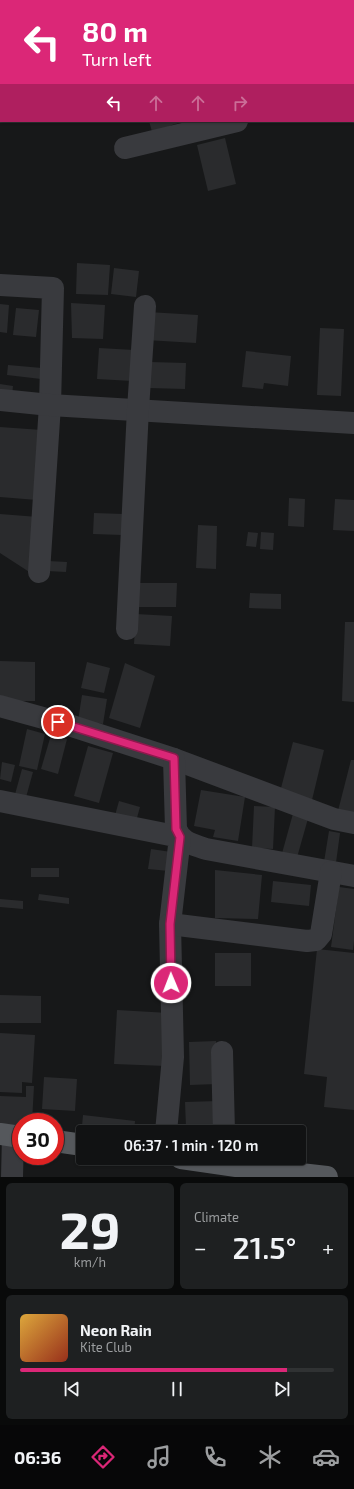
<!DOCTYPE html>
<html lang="en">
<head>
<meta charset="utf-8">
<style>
  :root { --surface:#111213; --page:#1e2021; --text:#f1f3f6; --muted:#9c9ea0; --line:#303233; --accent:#db2777 }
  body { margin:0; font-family:"Exo 2",sans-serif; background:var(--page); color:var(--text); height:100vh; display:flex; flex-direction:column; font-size:15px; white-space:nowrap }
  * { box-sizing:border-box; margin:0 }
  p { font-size:13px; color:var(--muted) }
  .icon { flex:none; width:22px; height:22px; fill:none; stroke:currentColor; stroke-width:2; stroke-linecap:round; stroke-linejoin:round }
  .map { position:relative; height:1177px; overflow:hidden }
  .drawer { display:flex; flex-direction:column; gap:6px; padding:6px; background:#090a0a; flex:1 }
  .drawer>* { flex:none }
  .guide { position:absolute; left:0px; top:0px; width:354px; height:122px; box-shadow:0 1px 3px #0004,0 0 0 1px var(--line); background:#db2777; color:#fff; overflow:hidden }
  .speed { position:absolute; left:12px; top:1113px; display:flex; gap:8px; font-size:20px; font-weight:700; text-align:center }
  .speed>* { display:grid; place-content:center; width:52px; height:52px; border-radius:50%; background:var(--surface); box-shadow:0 1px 3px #0004,0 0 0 1px var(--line); line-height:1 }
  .speed .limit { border:6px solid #d22; background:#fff; color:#111 }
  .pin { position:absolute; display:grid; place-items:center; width:34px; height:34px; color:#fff; margin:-17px; border:2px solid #fff; border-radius:50%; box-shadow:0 1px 4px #0007 }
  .me { position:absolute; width:44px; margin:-22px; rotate:359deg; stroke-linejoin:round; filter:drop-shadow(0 0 3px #0008) }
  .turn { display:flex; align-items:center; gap:14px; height:84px; padding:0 16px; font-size:18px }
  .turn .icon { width:52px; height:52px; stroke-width:2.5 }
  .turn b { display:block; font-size:28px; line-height:34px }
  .lanes { display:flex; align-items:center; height:38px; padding:0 16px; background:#0003; justify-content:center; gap:20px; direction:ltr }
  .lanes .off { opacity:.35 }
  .big { font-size:30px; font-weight:600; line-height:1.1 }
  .drawer .card { flex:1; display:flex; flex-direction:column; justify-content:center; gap:6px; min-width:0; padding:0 14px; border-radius:6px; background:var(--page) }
  .drawer .dial { align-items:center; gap:0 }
  .dial b { font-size:52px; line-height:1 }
  .song { display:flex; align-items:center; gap:12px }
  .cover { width:48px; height:48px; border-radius:6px; background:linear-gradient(135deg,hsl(40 70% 55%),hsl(10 70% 35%)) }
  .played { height:4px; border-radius:2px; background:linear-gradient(90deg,var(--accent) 85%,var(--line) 85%) }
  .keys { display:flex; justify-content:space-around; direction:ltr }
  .heat { display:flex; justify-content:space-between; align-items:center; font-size:22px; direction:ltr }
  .drawer .tiles { flex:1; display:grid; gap:6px; grid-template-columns:1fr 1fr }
  .card:last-child { grid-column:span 2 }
  .trip { position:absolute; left:76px; top:1125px; width:230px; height:40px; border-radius:4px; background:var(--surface); box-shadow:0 1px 3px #0004,0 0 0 1px var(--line); font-weight:600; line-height:40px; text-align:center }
  .tab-bar { display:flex; height:64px; justify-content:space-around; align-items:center; background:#070708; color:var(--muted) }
  .tab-bar .icon { width:28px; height:28px }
  .tab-bar .current { color:var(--accent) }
  .tab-bar b { font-size:18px; color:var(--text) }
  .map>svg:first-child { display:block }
  .building { fill:#2a2b2d }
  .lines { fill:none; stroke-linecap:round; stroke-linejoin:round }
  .minor { stroke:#393a3e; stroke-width:22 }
  .major { stroke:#55585c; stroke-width:22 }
  .route-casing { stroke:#8e194d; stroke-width:10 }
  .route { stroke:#db2777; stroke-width:7 }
</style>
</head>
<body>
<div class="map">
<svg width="354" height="1177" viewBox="0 0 354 1177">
  <rect width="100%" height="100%" fill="#171819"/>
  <g class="building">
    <path d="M149,121H186L172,125L153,135Z"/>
    <path d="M225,138L236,184L208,191L197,145Z"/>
    <path d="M77,263L110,265L108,295L76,294Z"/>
    <path d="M114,268L139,271L136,297L111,294Z"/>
    <path d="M71,303L105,305L103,339L72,338Z"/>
    <path d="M0,304L9,305L7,333L0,332Z"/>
    <path d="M16,308L39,310L36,337L13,335Z"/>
    <path d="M148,312L198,315L196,343L146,340Z"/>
    <path d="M320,328L344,329L341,396L317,395Z"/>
    <path d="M99,348L134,350L132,381L97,379Z"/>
    <path d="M246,351L291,356L288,386L264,383L263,389L242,387Z"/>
    <path d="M150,362L186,363L185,389L149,388Z"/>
    <path d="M8,365L42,368L41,379L7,375Z"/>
    <path d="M0,384L13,386L12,395L0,393Z"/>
    <path d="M0,427L42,430L37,500L0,497Z"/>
    <path d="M289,498L305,499L304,527L288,526Z"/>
    <path d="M335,499L354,500V531L333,530Z"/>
    <path d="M94,513L123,514L122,535L93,534Z"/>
    <path d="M0,514L38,517L34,575L0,553Z"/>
    <path d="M198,525L217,526L216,569L196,568Z"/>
    <path d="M248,532L258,533L256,547L246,546Z"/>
    <path d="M261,532L274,533L273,550L260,549Z"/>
    <path d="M48,561L67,562L66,572L47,571Z"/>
    <path d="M137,583H177L176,607H137Z"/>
    <path d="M250,593L281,594V609L249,608Z"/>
    <path d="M136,614L172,616L170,646L134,644Z"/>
    <path d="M345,622H354V702L342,701Z"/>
    <path d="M0,661L35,662V701H0Z"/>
    <path d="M87,662L110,668L104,693L81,688Z"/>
    <path d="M125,663L155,676L140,728L109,718Z"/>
    <path d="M82,695L107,699L103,724L78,721Z"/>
    <path d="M27,729L45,734L37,770L19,766Z"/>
    <path d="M51,735L67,739L58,774L41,769Z"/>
    <path d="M293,742L324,750L312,800L280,792Z"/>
    <path d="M88,746L113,753L99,803L74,796Z"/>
    <path d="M351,760H354V815L338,811Z"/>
    <path d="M2,762L15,765L11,782L0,779Z"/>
    <path d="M22,769L33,772L25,801L14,798Z"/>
    <path d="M201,790L245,797L238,841L213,837L215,830L194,826Z"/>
    <path d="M119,801L140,807L135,825L114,819Z"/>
    <path d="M254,806L275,807L273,849L252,848Z"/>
    <path d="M294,810L309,815L296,861L281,857Z"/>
    <path d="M329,831L340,833L335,870L323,868Z"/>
    <path d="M151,849L171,852L169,871L148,869Z"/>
    <rect x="31" y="868" width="28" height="9"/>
    <path d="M215,870L262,875L258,919L215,918Z"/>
    <path d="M273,881L311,885L309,906L271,902Z"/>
    <path d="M339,887L354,889V941L353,950L331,947Z"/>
    <path d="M39,894L69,898V904L38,900Z"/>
    <path d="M0,899L23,901V909L0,907Z"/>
    <path d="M317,949L354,953V1110L324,1107L327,1077L304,1074Z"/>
    <rect x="215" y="953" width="36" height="33"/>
    <path d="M0,995L41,996V1023H0Z"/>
    <path d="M117,1010L169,1013L166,1066L114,1064Z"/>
    <path d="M0,1033L35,1035L32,1083L22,1082V1093L0,1092Z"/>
    <path d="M216,1041L217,1084L190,1085L189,1042Z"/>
    <path d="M44,1077L77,1079L75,1111L42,1109Z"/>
    <path d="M26,1086H34L32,1122H21V1126L0,1125V1096L26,1097Z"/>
    <path d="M218,1101V1127H186L185,1102Z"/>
    <path d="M83,1115L135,1121L134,1132H83V1137H81Z"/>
  </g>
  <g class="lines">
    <g class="minor">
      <path d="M194,0L195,1"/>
      <path d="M353,2L354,3"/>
      <path d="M353,94L354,93"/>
      <path d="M125,148L237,121"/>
      <path d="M0,285L53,288L50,405L39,572"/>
      <path d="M1,400L50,405L354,423"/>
      <path d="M127,629L138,409L145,306"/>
      <path d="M0,706L72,726L174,759L334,819L354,823"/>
      <path d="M174,759L176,829C182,843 192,844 206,849L354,876"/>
      <path d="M0,801L180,837L170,924L173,1057L166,1132"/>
      <path d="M170,924L307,941L316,940L321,934L331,872"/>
      <path d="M222,1052L224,1132"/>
      <path d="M12,1177L13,1136"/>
    </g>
    <g class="major">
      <path d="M0,1134L21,1137"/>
      <path d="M55,1141L83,1145"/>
      <path d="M181,1158L256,1169L327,1177"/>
    </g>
  </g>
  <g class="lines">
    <g class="route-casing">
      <path id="route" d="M58,722L174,758L176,829L180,837L170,924L171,983"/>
    </g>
    <use href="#route" class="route"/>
  </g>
</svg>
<div class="speed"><div class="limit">30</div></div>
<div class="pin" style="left:58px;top:722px;background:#d93025"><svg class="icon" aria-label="arrive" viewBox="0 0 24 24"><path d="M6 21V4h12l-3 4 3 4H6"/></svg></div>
<svg class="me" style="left:171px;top:983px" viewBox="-20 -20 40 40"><circle r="17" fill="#db2777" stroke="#fff" stroke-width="3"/><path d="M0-11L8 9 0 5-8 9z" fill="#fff"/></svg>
<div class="trip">06:37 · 1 min · 120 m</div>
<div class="guide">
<div class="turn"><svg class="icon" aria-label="left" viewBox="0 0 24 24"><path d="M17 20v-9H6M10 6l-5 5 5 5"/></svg><div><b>80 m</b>Turn left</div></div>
<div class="lanes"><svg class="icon" aria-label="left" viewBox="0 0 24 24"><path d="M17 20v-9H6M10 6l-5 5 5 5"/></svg><svg class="icon off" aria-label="ahead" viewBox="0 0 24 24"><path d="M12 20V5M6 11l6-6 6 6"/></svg><svg class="icon off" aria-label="ahead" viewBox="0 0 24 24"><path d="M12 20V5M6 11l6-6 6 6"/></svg><svg class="icon off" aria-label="right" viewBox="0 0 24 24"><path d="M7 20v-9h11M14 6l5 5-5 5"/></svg></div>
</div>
</div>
<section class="drawer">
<div class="tiles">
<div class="card dial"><b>29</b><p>km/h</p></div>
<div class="card"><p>Climate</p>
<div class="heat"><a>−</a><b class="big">21.5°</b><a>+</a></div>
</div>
<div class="card">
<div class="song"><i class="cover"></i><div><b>Neon Rain</b><p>Kite Club</p></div></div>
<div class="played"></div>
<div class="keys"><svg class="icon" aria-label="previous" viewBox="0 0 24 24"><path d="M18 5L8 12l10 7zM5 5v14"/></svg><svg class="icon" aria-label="pause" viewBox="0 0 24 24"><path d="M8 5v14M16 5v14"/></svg><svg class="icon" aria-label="next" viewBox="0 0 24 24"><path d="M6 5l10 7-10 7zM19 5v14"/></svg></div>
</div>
</div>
</section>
<nav class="tab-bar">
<b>06:36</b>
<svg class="icon current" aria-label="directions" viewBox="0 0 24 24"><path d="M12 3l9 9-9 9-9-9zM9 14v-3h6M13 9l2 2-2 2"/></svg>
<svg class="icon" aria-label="music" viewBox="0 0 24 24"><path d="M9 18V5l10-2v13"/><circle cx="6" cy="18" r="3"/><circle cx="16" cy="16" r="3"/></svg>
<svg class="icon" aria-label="phone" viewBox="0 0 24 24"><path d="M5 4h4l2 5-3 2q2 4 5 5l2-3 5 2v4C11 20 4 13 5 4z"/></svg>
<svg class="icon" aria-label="climate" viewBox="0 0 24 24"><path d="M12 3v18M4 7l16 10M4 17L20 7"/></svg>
<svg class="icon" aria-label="car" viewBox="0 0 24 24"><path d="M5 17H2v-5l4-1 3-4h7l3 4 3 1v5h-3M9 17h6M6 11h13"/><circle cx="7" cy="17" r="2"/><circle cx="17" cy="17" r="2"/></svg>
</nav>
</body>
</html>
